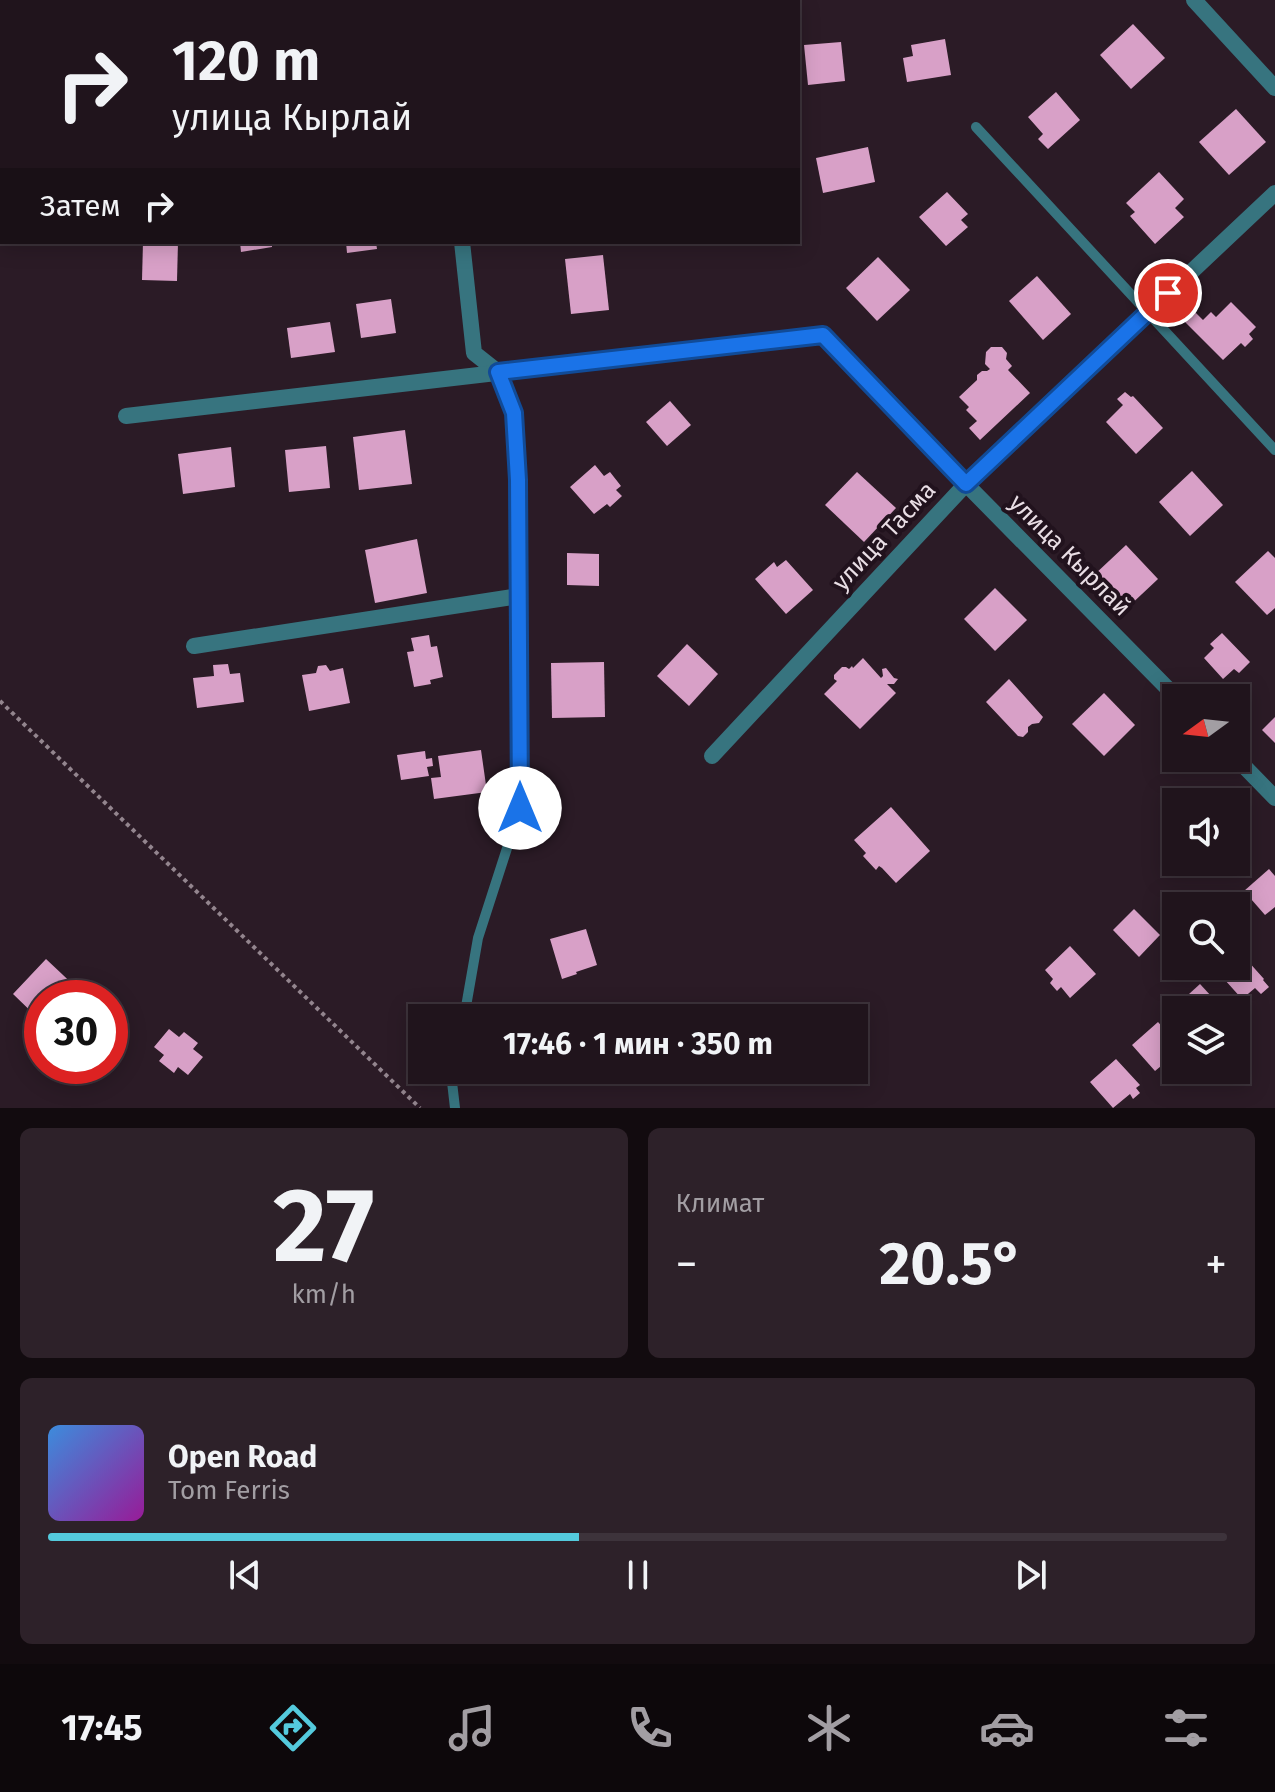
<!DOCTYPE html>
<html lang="ru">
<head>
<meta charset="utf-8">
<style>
  :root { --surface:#20141c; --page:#2d2129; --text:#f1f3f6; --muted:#a29ea3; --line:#3d333b; --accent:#54cadd }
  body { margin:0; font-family:"Fira Sans",sans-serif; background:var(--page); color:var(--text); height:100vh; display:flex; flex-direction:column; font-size:30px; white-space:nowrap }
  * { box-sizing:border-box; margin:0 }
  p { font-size:26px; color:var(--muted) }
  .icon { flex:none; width:44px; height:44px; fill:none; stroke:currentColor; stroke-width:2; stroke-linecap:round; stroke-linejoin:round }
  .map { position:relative; height:1108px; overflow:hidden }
  .panel { display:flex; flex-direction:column; gap:20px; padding:20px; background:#120b0f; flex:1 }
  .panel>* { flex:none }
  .top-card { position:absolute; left:0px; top:0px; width:800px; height:244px; box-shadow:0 4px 20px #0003,0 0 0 2px var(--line); background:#20141c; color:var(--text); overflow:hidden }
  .needle { width:52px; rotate:255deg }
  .fabs { position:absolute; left:1162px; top:684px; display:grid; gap:16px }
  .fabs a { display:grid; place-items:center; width:88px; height:88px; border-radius:0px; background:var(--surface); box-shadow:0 4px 20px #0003,0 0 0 2px var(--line); font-size:40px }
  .speed { position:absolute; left:24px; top:980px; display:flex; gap:16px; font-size:40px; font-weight:700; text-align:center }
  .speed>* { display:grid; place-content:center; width:104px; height:104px; border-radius:50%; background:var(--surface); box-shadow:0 4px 20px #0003,0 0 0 2px var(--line); line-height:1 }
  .speed .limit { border:12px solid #d22; background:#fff; color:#111 }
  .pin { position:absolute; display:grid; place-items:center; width:68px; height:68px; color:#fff; margin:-34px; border:4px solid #fff; border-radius:50%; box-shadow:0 2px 8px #0007 }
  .me { position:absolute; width:88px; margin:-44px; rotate:0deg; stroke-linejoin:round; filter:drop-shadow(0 0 6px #0008) }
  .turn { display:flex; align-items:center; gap:28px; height:168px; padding:0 40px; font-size:36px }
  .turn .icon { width:104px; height:104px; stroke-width:2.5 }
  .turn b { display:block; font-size:56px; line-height:68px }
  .then { display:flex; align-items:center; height:76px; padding:0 40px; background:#0003; gap:16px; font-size:30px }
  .big { font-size:60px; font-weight:700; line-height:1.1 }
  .panel .tile { flex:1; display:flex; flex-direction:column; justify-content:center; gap:12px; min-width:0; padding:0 28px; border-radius:12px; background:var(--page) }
  .panel .dial { align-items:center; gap:0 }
  .dial b { font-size:104px; line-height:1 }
  .song { display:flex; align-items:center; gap:24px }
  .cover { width:96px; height:96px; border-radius:12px; background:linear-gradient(135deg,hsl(210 70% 55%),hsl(300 70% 35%)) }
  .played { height:8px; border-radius:4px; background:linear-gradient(90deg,var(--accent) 45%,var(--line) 45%) }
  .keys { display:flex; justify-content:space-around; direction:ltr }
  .heat { display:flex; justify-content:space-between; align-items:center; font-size:44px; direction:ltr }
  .panel .tiles { flex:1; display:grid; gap:20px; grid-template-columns:1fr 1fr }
  .tile:last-child { grid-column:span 2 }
  .trip { position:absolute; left:408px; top:1004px; width:460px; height:80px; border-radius:0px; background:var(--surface); box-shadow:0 4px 20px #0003,0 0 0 2px var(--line); font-weight:700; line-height:80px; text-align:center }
  .tabs { display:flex; height:128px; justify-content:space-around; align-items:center; background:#0d080b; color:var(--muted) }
  .tabs .icon { width:56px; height:56px }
  .tabs .on { color:var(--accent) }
  .tabs b { font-size:36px; color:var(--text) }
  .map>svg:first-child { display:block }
  .building { fill:#d8a0c7 }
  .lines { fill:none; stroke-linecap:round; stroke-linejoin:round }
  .path { stroke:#93858e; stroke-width:4; stroke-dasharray:4 4; stroke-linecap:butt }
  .service { stroke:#37747f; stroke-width:10 }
  .minor { stroke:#37747f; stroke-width:16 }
  .route-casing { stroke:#114b97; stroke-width:20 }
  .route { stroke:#1a73e8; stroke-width:14 }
  .labels { text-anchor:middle; stroke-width:8; stroke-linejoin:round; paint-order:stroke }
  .street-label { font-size:24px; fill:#e9dee5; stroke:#21121d }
</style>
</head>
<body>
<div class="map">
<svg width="1275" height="1108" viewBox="0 0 1275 1108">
  <rect width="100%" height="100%" fill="#2b1b26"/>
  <g class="building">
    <path d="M1133,24L1165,58L1131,89L1100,55Z"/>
    <path d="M945,39L951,75L907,82L903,58L913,56L911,45Z"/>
    <path d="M841,42L845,81L808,85L804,45Z"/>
    <path d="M1056,92L1080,120L1048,149L1038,139L1043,134L1028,117Z"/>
    <path d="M1236,109L1266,142L1229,175L1199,142Z"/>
    <path d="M868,147L875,182L823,193L816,158Z"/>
    <path d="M1159,172L1184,199L1175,208L1184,217L1155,244L1130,216L1135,212L1126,203Z"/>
    <path d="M947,192L968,214L961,220L968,227L946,246L919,217Z"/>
    <path d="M143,242H178L177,281L142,280Z"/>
    <path d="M240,242H272V247L241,252Z"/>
    <path d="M346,242H376L377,249L347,253Z"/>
    <path d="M603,255L609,310L571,314L565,259Z"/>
    <path d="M878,257L910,290L877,321L846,288Z"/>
    <path d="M1037,276L1071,314L1043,340L1009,301Z"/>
    <path d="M391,299L396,333L361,338L356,304Z"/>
    <path d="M1231,302L1256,327L1249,334L1253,339L1245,347L1241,343L1223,360L1183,320L1194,311L1203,320L1211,312L1216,317Z"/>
    <path d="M330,322L335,352L291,358L287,328Z"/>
    <path d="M991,347H1002L1007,353L1006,359L1012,366L1008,370L1030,393L980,440L969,428L977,421L966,410L969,407L959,397L977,380V375L982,371H987L990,369L985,364L986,352Z"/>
    <path d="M1125,392L1131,397L1133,396L1163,428L1136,454L1106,422L1123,405L1117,399Z"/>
    <path d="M670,401L691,425L667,446L646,422Z"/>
    <path d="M405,430L412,484L359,490L353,437Z"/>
    <path d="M326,446L330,488L289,492L285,450Z"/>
    <path d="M231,447L235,487L183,494L178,454Z"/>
    <path d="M595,465L604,476L610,472L621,486L616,490L622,496L610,507L607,504L594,514L570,487Z"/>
    <path d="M1192,471L1223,505L1190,536L1159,502Z"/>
    <path d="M857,472L896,508L864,542L825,505Z"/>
    <path d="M417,539L427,593L375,603L365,550Z"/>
    <path d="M1126,545L1158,579L1125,610L1093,576Z"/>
    <path d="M1268,551L1275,558V608L1267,615L1235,582Z"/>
    <path d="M567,553L599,554V586L567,585Z"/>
    <path d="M786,560L813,590L786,614L755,579L774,562L777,567Z"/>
    <path d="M995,588L1027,620L995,651L964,619Z"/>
    <path d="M1222,633L1250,662L1239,673L1234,669L1223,679L1204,658L1214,648L1210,644Z"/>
    <path d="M429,635L431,647L437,646L443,677L430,680L431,684L414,687L407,652L414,651L411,638Z"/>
    <path d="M687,644L718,674L689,706L657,676Z"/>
    <path d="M863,658L881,678L883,676L882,669L886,668L894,678L898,679L894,684H887L896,693L860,729L824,694L837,681L834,679V675L842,667H846L849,669L852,666L853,668Z"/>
    <path d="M604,662L605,717L552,718L551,663Z"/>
    <path d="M228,664L230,674L240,673L244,702L197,708L193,678L214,676L213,665Z"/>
    <path d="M326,665L330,671L343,668L350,703L309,711L302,675L316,673L318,666Z"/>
    <path d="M1009,679L1043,717L1039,723L1032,724L1028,727V732L1023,737L1018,736L986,702Z"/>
    <path d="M1104,693L1135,725L1104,756L1072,724Z"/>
    <path d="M1275,717V743L1262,730Z"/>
    <path d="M481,750L487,792L434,799L431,778L441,777L438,756Z"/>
    <path d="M425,751L426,759L432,758L433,766L427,767L429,776L401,780L397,755Z"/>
    <path d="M891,807L930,851L896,883L882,868L879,866L876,870L863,856L866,853L854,840Z"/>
    <path d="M1269,869L1275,876V907L1265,915L1244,891Z"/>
    <path d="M1134,909L1160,935L1139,957L1113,930Z"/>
    <path d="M586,929L597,965L576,972L577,974L562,979L550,939Z"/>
    <path d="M1070,946L1096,974L1070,998L1061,987L1057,991L1050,983L1053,979L1045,970Z"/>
    <path d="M1238,950L1264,979L1263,980L1269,987L1261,994L1255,988L1242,999L1216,970L1220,966H1236V952Z"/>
    <path d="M46,959L80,991L73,998H42V1022L13,994Z"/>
    <path d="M1200,984L1224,1010H1183L1178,1004Z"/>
    <path d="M1158,1022L1176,1042V1063L1172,1057L1155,1071L1132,1045Z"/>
    <path d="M169,1029L179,1037L184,1032L198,1043L193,1049L203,1057L188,1075L178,1067L174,1073L159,1061L164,1055L154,1047Z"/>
    <path d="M1116,1059L1140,1085L1136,1088L1140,1093L1133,1099L1130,1094L1113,1108L1090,1082Z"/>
  </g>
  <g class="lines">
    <path class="path" d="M0,701L420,1108"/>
    <g class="service">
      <path d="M976,127L1275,450"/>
      <path d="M464,1018L478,938L520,808"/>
      <path d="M454,1070L452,1082L455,1108"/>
    </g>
    <g class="minor">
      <path d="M435,0V2"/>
      <path d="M1194,0L1275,88"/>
      <path d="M462,242L474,353L498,372L514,413L518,480L520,808"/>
      <path d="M126,416L823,335L966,484L1177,698"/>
      <path d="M194,646L519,596"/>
      <path d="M712,756L966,484L1275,193"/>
      <path d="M1236,758L1275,798"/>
    </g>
  </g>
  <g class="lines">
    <g class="route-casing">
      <path id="route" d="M520,808L518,480L514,413L498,372L823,335L966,484L1168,293"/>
    </g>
    <use href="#route" class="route"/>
  </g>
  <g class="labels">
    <g class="street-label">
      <text transform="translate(884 536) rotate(-47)" y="8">улица Тасма</text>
      <text transform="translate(1070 555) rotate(45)" y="8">улица Кырлай</text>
    </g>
  </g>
</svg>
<div class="fabs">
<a><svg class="needle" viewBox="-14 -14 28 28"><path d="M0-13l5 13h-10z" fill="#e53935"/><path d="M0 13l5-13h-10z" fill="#a29ea3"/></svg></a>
<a><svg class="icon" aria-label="sound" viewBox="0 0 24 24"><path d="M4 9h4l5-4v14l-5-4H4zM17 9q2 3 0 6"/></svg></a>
<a><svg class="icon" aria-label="search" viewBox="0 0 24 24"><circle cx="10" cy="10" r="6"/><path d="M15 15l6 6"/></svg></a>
<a><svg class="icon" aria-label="layers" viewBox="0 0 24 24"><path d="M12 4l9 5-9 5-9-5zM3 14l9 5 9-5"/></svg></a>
</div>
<div class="speed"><div class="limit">30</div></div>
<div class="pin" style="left:1168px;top:293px;background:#d93025"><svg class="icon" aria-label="arrive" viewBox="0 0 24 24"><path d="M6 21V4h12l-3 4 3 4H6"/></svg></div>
<svg class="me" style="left:520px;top:808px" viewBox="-20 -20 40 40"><circle r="19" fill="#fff"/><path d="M0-13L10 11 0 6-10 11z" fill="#1a73e8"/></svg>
<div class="trip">17:46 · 1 мин · 350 m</div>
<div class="top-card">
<div class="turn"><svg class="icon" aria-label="right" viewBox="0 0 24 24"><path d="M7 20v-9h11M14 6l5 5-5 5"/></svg><div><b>120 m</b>улица Кырлай</div></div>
<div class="then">Затем<svg class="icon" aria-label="right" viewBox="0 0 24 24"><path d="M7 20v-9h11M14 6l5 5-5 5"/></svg></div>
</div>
</div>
<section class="panel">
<div class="tiles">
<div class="tile dial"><b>27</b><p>km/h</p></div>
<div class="tile"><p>Климат</p>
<div class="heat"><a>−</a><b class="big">20.5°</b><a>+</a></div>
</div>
<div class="tile">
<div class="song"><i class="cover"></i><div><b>Open Road</b><p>Tom Ferris</p></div></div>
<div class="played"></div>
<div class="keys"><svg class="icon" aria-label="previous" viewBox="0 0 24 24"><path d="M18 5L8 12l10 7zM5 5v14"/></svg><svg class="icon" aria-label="pause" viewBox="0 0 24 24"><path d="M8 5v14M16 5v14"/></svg><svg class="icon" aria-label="next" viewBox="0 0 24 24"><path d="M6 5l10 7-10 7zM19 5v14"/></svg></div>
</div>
</div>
</section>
<nav class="tabs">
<b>17:45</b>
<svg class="icon on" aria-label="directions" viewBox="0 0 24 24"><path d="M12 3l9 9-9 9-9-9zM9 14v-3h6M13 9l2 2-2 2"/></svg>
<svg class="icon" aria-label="music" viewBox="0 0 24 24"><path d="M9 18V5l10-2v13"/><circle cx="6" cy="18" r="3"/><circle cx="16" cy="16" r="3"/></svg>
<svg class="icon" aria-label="phone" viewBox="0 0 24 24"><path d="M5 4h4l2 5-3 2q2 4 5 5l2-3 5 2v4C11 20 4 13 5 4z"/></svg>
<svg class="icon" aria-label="climate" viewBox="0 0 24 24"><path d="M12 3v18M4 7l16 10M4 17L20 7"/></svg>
<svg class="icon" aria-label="car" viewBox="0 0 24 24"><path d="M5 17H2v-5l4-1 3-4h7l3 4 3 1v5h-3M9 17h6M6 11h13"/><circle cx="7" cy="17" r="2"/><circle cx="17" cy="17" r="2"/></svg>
<svg class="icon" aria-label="filters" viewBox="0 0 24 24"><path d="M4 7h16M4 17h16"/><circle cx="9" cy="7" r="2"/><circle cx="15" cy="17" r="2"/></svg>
</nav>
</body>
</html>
